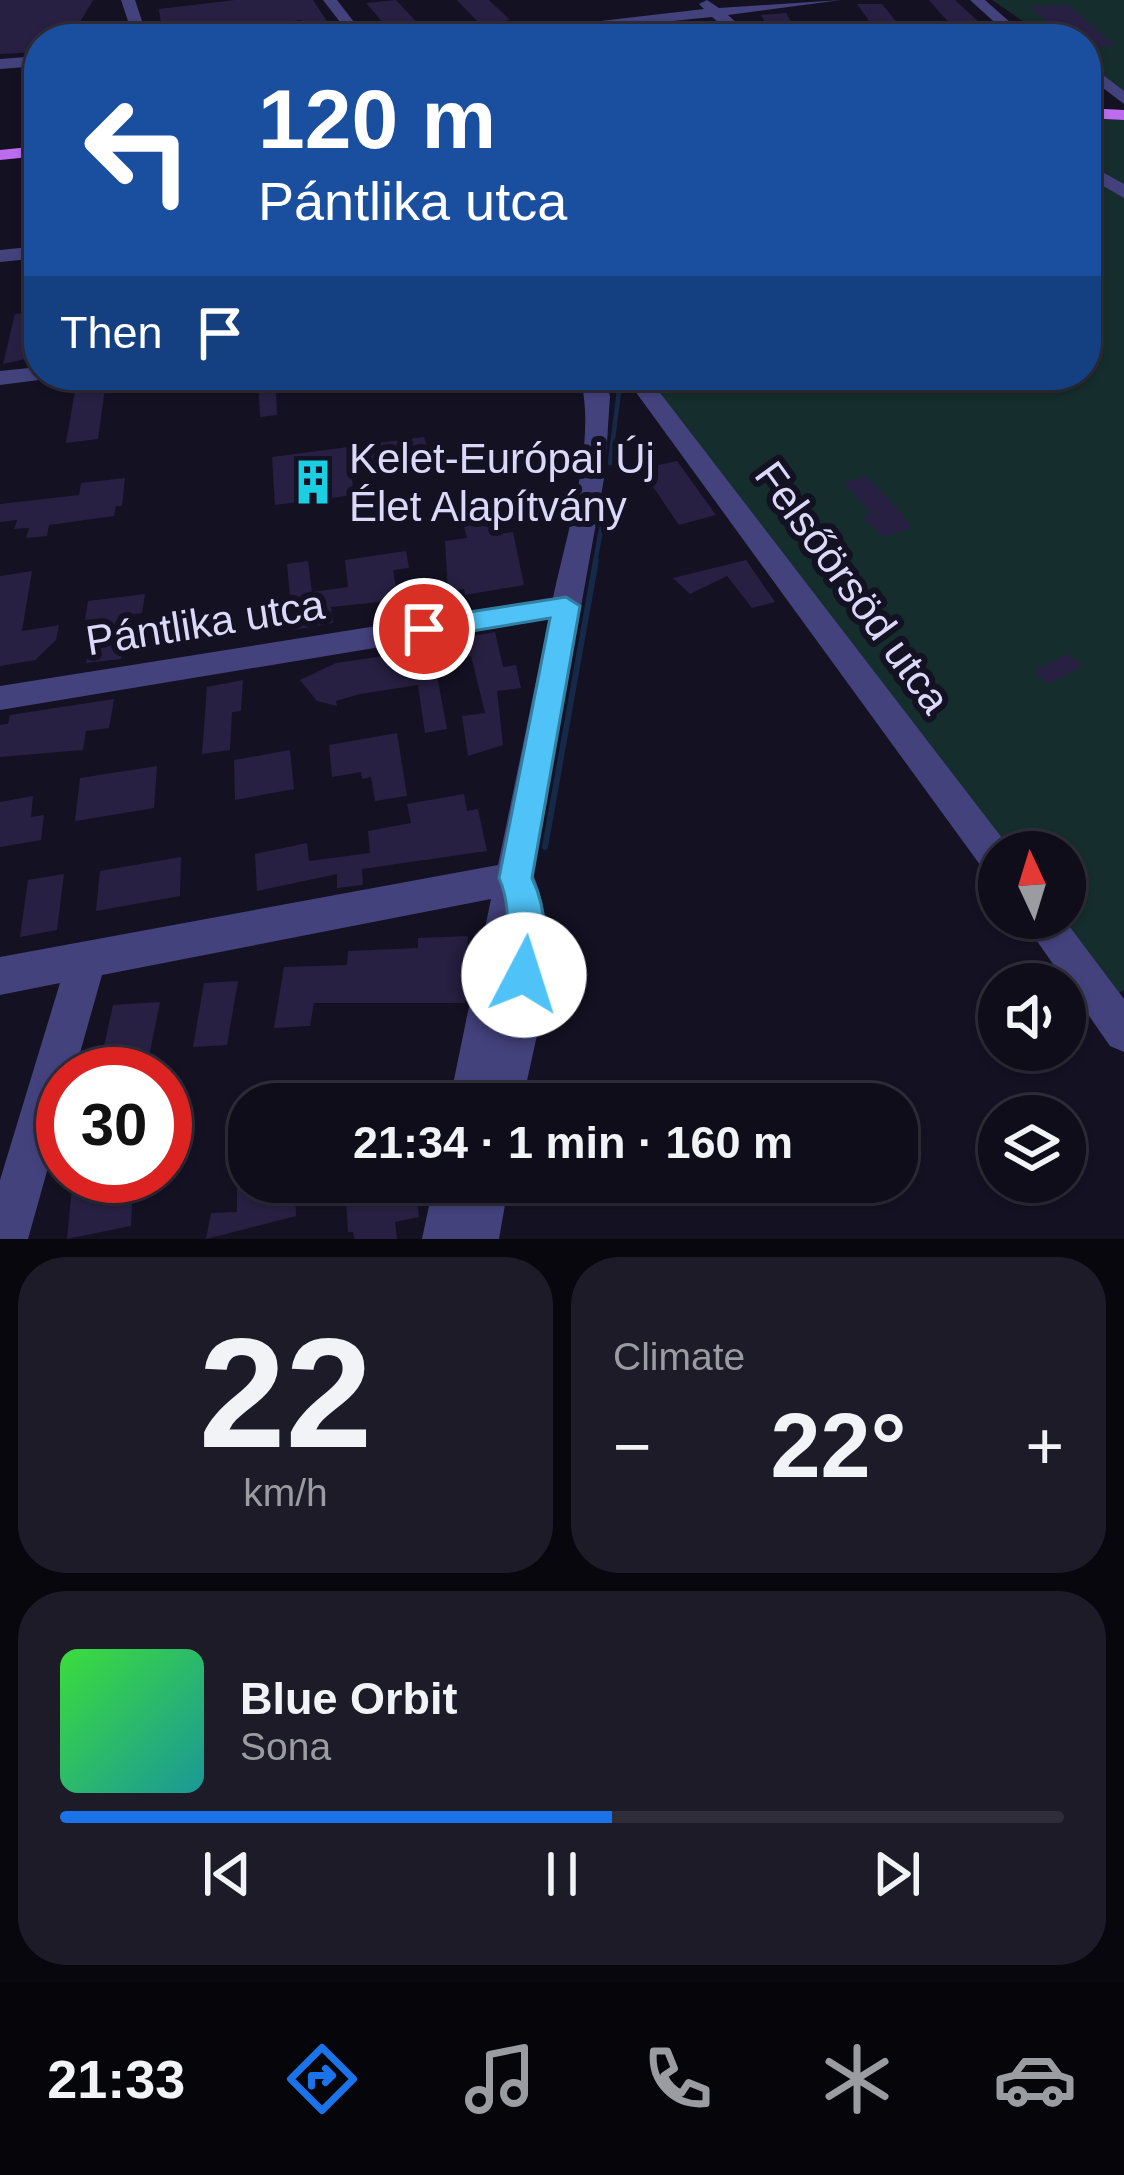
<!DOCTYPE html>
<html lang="en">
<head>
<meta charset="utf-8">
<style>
  :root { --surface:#0f0d1a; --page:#1d1b27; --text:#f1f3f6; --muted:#9b9ca2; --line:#2f2d39; --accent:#1a73e8 }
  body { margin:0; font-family:Arial,sans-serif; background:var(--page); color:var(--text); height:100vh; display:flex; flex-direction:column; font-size:45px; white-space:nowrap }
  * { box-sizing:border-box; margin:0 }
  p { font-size:39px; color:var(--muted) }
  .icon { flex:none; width:66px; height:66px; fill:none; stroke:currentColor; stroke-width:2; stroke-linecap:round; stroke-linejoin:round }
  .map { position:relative; height:1239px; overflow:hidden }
  .details { display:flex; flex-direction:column; gap:18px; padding:18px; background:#08070e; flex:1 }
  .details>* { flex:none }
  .top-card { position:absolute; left:24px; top:24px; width:1077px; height:366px; border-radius:48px; box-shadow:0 3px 9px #0004,0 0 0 3px var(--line); background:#1a4fa0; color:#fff; overflow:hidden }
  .needle { width:78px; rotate:356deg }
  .buttons { position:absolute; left:978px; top:831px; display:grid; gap:24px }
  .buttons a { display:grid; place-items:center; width:108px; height:108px; border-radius:50%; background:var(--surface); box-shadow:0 3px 9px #0004,0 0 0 3px var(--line); font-size:60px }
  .speed { position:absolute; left:36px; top:1047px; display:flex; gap:24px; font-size:60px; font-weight:700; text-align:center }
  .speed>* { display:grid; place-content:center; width:156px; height:156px; border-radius:50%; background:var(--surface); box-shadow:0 3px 9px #0004,0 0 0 3px var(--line); line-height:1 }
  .speed .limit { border:18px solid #d22; background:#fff; color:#111 }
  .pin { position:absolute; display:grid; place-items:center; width:102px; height:102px; color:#fff; margin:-51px; border:6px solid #fff; border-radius:50%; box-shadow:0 3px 12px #0007 }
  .me { position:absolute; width:132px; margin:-66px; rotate:5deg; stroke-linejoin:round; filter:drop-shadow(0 0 9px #0008) }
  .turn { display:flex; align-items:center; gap:42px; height:252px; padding:0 36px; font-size:54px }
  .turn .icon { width:156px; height:156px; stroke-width:2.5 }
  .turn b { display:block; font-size:84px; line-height:102px }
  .then { display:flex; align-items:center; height:114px; padding:0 36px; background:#0003; gap:24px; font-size:45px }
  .big { font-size:90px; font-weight:700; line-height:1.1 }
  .details .tile { flex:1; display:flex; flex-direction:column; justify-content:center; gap:18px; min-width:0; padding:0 42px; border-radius:48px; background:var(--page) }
  .details .dial { align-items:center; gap:0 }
  .dial b { font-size:156px; line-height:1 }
  .song { display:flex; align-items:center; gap:36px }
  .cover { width:144px; height:144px; border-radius:18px; background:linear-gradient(135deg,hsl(120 70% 55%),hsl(180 70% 35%)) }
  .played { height:12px; border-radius:6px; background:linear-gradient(90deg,var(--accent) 55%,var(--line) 55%) }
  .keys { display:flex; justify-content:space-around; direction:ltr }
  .heat { display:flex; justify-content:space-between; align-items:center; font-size:66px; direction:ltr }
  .details .tiles { flex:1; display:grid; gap:18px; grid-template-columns:1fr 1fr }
  .tile:last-child { grid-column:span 2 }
  .trip { position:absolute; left:228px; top:1083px; width:690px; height:120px; border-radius:48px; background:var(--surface); box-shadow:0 3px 9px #0004,0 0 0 3px var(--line); font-weight:700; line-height:120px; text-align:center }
  .dock { display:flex; height:192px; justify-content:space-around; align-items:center; background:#06050a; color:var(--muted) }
  .dock .icon { width:84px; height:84px }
  .dock .current { color:var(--accent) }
  .dock b { font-size:54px; color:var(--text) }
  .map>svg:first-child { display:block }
  .green { fill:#152d2c }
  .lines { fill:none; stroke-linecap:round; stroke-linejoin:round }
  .stream-far1 { stroke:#162948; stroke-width:4.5 }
  .stream { stroke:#162948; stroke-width:6 }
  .building { fill:#272042 }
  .minor { fill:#44427d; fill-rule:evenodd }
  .major { fill:#bd6ced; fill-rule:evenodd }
  .route { fill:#4fc3f7; stroke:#337fa1; stroke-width:3 }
  .labels { text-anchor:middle; stroke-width:12; stroke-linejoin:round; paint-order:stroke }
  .poi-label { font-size:42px; fill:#dcd8fa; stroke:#141123; text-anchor:start }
  .street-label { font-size:42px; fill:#dcd8fa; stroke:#141123 }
</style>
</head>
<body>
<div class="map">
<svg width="1124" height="1239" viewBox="0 0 1124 1239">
  <rect width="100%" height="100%" fill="#141123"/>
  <g class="green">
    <path d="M992,0H1124V95L1086,66V39H1049Z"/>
    <path d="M1086,117L1124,120V990L1107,999L1046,918H1065V852H999L638,375H1086Z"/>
  </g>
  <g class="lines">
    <g class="stream-far1">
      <path d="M610,463L621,375"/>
      <path d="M595,563L607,496"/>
    </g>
    <path class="stream" d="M545,847L596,560"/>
  </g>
  <g class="building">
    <path d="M0,0H93L70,39H39V52L0,54Z"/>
    <path d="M235,0H313L332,29L308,32L301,20L163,39L159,9Z"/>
    <path d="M396,0L423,29L392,33L366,3Z"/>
    <path d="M457,0H489L510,20L480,24Z"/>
    <path d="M929,0H955L997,39H963Z"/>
    <path d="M857,4H882L902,29H875Z"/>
    <path d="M1068,5L1116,46L1090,47L1086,39L1059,29L1028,7Z"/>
    <path d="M786,13L802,39H774L761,15Z"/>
    <path d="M39,311V356L3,364L15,314Z"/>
    <path d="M258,375H316L317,387L276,391L277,415L260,417Z"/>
    <path d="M106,381L98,439L66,443L76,385Z"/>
    <path d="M424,437L431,458L351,469L354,495L275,505L272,457Z"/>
    <path d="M677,461L716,515L679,525L641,469Z"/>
    <path d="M866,476L897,508L912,528L882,537L862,516L872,513L844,483Z"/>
    <path d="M125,478L122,506H116L114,516L49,525L47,536L26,538L29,528L14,529L17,520L0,522V504L79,495L81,483Z"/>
    <path d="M484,509L491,535L513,532L524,585L465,595L464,589L448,591L445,541L467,538L460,512Z"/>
    <path d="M406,551L409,568L393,570L398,600L331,607L333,623L293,630L287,564L308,561L312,592L348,587L345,560Z"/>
    <path d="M746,560L775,602L752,608L727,576L690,594L673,578Z"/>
    <path d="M32,571L22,631L59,625L56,640L35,660L0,666V576Z"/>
    <path d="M145,594L142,613L127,615L121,659L86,663L94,619L85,620L88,601Z"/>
    <path d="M225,608V636L187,641L188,613Z"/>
    <path d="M495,632L503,667L516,665L521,688L497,691L503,745L468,756L462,716L485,713L471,656L463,657L460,638Z"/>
    <path d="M432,649L447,729L425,733L418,685L360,694L336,701L337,706L317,701L300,680L336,663Z"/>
    <path d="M1068,654L1083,666L1048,684L1034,671Z"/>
    <path d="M243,680L241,711L232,712L230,750L202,754L207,687Z"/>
    <path d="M114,699L109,728L86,731L83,750L0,757V725L8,724L10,715Z"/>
    <path d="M397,733L407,796L375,801L371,777L362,779L361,772L332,777L329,745Z"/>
    <path d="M290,750L294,789L235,800L234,760Z"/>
    <path d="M157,766L154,808L75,821L80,778Z"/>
    <path d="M464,794L467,811L478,809L487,851L362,869L363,885L337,888V874L257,891L255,854L307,843L309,861L370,853L368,831L411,823L407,804Z"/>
    <path d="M33,796L31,817L44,815L41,840L0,847V802Z"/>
    <path d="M181,857L180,896L96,911L100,871Z"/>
    <path d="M64,874L57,930L20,937L28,880Z"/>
    <path d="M468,936L465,1003H314L310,1026L274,1028L284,967L347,965L348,951L418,948V938Z"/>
    <path d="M238,981L227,1045L193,1047L204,983Z"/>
    <path d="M160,1002L146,1072L98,1074L113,1005Z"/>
    <path d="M73,1176H118L117,1185L133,1182L131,1226L67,1239Z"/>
    <path d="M237,1182H295L296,1216L206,1239L211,1213L237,1212Z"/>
    <path d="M345,1182H416L419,1217L395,1222L397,1239H354L353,1232H348Z"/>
  </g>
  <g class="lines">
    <g class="minor">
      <path d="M121,0H135L148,39H134Z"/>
      <path d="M323,0H337L367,39H300L347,31Z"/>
      <path d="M707,0L719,8L841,0L728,15L754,39H738L712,17L495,39H445L704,9L699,4Z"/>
      <path d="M970,0H985L1029,39H1013Z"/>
      <path d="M39,56V66L0,69V59Z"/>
      <path d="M1086,62L1124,91V104L1086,75Z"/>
      <path d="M1086,163L1124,184V198L1086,176Z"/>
      <path d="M39,246V258L0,262V250Z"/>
      <path d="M39,367V375H50L47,379L0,385V371Z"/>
      <path d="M579,375H603L610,396L605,473L533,874C564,947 537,1030 522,1104H449L491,899L102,975L74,1074H63V1114L28,1239H0V1180L60,983L0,995V957L498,865L549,619L0,710V686L553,598C566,535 599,436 579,375Z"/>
      <path d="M612,375H641L651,381L1012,851L999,852V878L986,873L635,391Z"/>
      <path d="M1021,918H1063L1124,999V1052L1110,1046Z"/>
      <path d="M434,1182H509L499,1239H422Z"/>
    </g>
    <g class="major">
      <path d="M1086,108L1124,110V120L1086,118Z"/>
      <path d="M39,146V156L0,160V150Z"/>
    </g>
  </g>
  <path class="route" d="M566,597L580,606L532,878C547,909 550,955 536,987L524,992L511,987C496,954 518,920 499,878L550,618L424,639L411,629L424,619Z"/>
  <defs>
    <g id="building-bare" transform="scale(3.6)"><path d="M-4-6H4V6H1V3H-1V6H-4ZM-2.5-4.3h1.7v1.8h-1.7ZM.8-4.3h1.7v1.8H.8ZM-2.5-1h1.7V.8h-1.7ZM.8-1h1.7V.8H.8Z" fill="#1bcfe3" stroke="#141123" stroke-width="2.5" paint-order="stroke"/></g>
  </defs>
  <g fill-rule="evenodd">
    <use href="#building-bare" x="313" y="482"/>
  </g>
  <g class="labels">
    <g class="poi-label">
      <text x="349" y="473">Kelet-Európai Új<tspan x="349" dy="48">Élet Alapítvány</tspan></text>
    </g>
    <g class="street-label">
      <text transform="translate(853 587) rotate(54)" y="15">Felsőörsöd utca</text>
      <text transform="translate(205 622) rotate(-9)" y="15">Pántlika utca</text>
    </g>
  </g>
</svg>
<div class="buttons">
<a><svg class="needle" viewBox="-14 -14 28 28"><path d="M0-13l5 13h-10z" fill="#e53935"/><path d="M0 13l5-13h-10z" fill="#9b9ca2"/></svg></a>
<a><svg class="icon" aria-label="sound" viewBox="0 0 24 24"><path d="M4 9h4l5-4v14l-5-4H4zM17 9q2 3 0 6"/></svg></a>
<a><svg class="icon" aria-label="layers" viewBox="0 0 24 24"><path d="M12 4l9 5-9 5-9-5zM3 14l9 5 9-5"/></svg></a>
</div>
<div class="speed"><div class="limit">30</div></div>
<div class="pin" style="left:424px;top:629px;background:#d93025"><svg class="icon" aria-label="arrive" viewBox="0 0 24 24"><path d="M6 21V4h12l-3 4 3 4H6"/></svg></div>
<svg class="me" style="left:524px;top:975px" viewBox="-20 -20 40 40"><circle r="19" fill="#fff"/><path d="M0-13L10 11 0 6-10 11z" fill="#4fc3f7"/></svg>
<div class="trip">21:34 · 1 min · 160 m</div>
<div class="top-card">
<div class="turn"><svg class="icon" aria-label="left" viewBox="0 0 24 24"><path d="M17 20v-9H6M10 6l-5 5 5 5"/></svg><div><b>120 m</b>Pántlika utca</div></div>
<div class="then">Then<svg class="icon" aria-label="arrive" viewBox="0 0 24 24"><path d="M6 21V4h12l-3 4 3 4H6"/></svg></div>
</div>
</div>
<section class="details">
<div class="tiles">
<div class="tile dial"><b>22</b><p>km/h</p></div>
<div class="tile"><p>Climate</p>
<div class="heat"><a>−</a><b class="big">22°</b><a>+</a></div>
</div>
<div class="tile">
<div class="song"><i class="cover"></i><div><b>Blue Orbit</b><p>Sona</p></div></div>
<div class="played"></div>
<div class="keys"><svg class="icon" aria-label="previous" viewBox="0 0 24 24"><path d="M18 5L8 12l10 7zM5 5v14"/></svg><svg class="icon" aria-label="pause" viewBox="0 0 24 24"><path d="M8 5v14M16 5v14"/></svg><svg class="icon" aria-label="next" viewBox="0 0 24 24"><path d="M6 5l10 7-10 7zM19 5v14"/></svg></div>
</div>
</div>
</section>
<nav class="dock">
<b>21:33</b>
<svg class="icon current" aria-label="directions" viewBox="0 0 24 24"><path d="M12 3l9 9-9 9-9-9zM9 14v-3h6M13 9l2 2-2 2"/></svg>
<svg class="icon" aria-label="music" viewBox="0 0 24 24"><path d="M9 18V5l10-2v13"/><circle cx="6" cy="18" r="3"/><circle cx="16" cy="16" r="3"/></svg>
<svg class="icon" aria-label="phone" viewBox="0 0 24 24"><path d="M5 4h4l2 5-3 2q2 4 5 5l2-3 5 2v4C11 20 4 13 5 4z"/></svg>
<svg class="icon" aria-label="climate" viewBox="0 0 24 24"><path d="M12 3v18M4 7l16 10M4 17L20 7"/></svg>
<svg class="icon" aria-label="car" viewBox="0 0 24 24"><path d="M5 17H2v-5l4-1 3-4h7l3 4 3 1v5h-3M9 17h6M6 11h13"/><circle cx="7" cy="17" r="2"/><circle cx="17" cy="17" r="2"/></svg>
</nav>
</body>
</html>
